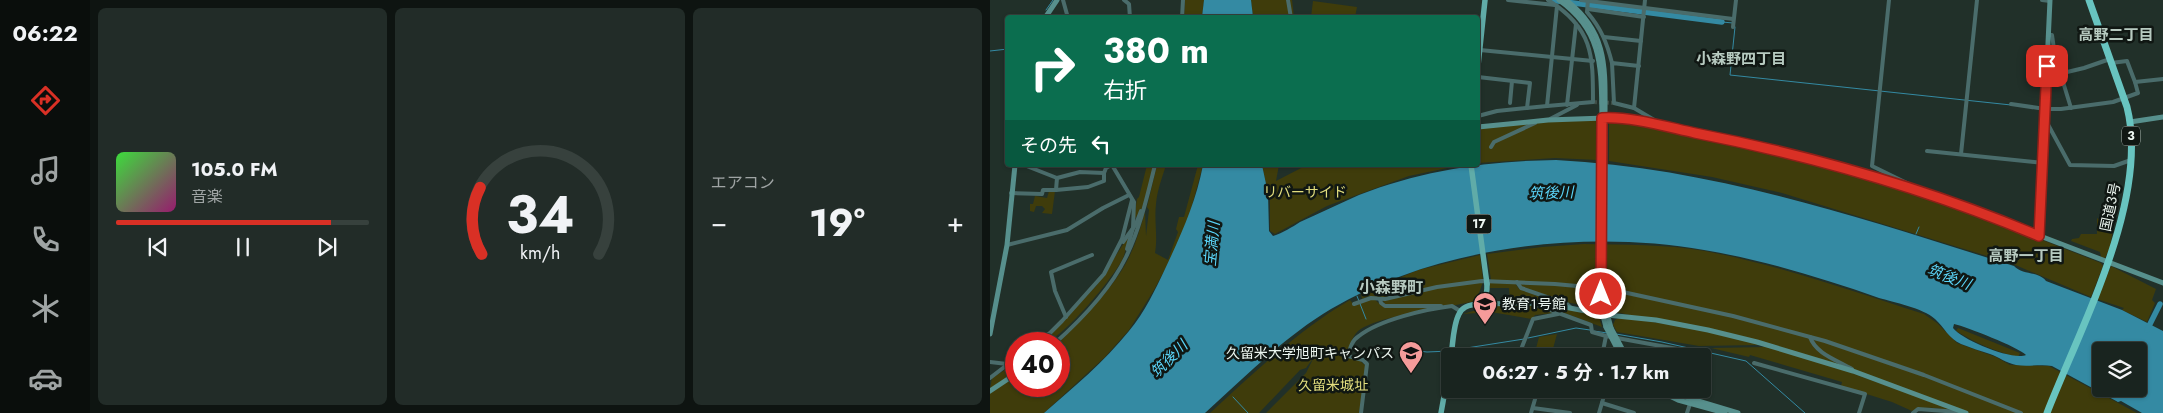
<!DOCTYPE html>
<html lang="ja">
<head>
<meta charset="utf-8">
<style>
  :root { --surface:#19241f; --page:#222c28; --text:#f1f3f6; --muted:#9fa4a4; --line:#37413d; --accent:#d93025 }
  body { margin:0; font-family:Jost,"Noto Sans JP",sans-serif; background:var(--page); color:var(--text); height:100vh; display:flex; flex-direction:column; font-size:19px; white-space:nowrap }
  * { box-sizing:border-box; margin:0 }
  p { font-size:16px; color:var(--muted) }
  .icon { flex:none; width:28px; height:28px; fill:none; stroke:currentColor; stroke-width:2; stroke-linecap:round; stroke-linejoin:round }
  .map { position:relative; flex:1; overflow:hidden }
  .drawer { display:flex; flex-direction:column; gap:8px; padding:8px; background:#0e1411; width:900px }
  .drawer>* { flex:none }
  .hud { position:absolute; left:15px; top:15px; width:475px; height:152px; border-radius:5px; box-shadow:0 1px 4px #0004,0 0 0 1px var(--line); background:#0b6e4f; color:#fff; overflow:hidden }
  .tools { position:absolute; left:1102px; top:342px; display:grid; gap:10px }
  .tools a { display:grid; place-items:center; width:55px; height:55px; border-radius:5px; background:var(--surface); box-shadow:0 1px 4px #0004,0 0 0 1px var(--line); font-size:25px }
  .speed { position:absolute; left:15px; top:332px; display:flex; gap:10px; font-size:25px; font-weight:700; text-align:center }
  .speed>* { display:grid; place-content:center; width:65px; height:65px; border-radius:50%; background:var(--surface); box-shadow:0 1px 4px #0004,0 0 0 1px var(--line); line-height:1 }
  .speed .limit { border:8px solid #d22; background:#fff; color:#111 }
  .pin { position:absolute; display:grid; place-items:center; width:42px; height:42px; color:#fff; margin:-21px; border-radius:10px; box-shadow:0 2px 8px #0006 }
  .me { position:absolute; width:55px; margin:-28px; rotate:0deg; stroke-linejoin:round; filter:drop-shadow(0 0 4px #0008) }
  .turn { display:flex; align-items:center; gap:18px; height:105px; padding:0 15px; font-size:22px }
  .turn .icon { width:65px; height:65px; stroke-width:2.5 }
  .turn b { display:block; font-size:35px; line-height:42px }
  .then { display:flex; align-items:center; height:48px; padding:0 15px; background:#0003; gap:10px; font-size:19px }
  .big { font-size:38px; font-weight:700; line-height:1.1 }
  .drawer .card { flex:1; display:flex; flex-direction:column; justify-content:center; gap:8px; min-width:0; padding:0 18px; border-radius:8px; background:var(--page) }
  .drawer .dial { align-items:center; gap:0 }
  .dial svg { height:130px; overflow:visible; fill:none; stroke:var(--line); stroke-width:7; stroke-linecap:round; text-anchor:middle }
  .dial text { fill:var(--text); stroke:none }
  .song { display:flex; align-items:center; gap:15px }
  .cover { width:60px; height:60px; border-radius:8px; background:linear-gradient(135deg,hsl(120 70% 55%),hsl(320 70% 35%)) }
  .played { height:5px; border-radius:2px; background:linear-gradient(90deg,var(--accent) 85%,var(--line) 85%) }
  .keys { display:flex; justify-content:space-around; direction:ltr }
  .heat { display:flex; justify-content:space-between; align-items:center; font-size:28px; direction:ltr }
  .drawer .tiles { flex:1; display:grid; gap:8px; grid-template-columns:repeat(3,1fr) }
  .trip { position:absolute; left:451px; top:348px; width:270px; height:50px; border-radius:5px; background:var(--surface); box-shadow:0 1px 4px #0004,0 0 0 1px var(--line); font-weight:700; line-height:50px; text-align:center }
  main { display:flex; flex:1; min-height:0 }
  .dock { display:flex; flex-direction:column; width:90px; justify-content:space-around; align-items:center; background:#0a0e0c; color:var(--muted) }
  .dock .icon { width:35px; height:35px }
  .dock .current { color:var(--accent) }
  .dock b { font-size:22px; color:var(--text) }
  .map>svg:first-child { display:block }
  .green { fill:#3f3c0b }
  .water { fill:#348aa3; fill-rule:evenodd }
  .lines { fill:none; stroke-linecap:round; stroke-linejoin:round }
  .stream { stroke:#348aa3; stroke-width:1 }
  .river { stroke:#348aa3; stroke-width:5.5 }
  .street-tunnel { stroke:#3f4e47; stroke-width:4; stroke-dasharray:4 2; stroke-linecap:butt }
  .street { stroke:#4a6c6b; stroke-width:4 }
  .secondary { stroke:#57908d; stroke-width:5 }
  .primary { stroke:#60aca8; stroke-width:5.5 }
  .highway { stroke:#68c4c0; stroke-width:7 }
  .secondary-bridge { stroke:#57908d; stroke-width:5 }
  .primary-bridge { stroke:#60aca8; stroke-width:5.5 }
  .route-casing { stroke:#8d1f18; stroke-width:12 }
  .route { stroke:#d93025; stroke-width:9 }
  .labels { text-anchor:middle; stroke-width:5; stroke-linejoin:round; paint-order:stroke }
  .shield { fill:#101713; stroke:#aab3ae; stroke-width:1 }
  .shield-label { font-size:12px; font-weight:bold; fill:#ecf6f0 }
  .park-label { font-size:14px; fill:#e3de7e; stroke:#101713 }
  .street-label { font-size:14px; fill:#ecf6f0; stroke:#101713 }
  .poi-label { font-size:14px; fill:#ecf6f0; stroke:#101713; text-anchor:start }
  .neighbourhood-label { font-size:15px; font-weight:bold; fill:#b7cac0; stroke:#101713 }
  .water-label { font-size:15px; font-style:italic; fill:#5ad4f8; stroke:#101713 }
  .quarter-label { font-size:16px; font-weight:bold; fill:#b7cac0; stroke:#101713 }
</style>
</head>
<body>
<main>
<nav class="dock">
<b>06:22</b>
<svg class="icon current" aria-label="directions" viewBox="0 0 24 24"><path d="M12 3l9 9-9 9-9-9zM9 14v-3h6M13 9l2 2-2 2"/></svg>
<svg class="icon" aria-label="music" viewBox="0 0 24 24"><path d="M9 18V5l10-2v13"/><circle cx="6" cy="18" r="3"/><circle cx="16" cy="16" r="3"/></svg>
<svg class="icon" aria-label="phone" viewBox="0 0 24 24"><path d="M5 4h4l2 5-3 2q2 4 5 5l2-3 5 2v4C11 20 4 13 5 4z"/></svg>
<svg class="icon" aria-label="climate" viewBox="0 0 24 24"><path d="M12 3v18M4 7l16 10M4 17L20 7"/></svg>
<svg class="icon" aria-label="car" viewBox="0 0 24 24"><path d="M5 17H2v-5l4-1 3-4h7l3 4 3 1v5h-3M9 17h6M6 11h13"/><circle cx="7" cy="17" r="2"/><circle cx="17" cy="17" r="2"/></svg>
</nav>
<section class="drawer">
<div class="tiles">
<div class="card">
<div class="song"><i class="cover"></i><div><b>105.0 FM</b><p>音楽</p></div></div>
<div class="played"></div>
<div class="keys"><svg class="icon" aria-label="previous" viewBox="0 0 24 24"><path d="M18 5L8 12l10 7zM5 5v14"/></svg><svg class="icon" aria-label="pause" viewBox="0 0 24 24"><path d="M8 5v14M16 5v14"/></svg><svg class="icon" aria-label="next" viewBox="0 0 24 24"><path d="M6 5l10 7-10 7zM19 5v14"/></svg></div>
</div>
<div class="card dial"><svg viewBox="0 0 100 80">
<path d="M14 69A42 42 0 1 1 86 69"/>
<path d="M14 69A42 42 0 0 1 13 28" stroke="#d93025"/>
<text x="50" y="56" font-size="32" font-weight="700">34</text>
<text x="50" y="72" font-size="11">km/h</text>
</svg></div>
<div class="card"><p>エアコン</p>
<div class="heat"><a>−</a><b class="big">19°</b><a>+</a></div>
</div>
</div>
</section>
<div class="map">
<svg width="1173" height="413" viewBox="0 0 1173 413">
  <rect width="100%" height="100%" fill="#213029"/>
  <g class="green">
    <path d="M195,0H214L212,17L194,18Z"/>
    <path d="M261,0H302L304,17H263Z"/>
    <path d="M323,1L367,7L365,17H321Z"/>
    <path d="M608,120L607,160L565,158L488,163V128L551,122Z"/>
    <path d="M619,121L664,127L758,145L927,191L1111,263L1113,266L1101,297L1023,264L792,193L722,177L619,161Z"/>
    <path d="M157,165H164L153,207L144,220L147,199L149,197Z"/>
    <path d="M167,165H176C172,178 167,191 166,204C164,221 168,237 165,253L178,260L188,232L186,229L189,217H194L208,165H213L199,217L190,241L164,290L139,330L115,357L54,413H0V393L26,375V386H69L67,344C91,318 119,294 136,263C145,247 150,229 155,212L156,236L159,210L157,207Z"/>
    <path d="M272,165H289L286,181L317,165H472L419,176L337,206L285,234L280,231V192L278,193Z"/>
    <path d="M59,191H65L62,214L52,213L55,209L52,206H46L44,212L40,211V204H43L45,196L57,198Z"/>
    <path d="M1107,218L1123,229L1120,248L1115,258L1111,257L1110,252L1081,241L1082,239L1089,238L1091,234H1107Z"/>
    <path d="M139,235C137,242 136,251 133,258C126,275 69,344 51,344L107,285Z"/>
    <path d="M594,244C634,245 675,244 715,251C789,265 862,291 934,314L947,323L967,343L1006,357L1020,365L1059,366L1147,413H977L844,367L968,411C956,410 933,404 922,411L902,402L851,386L852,382L760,355L759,357L721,348L775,347L769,345L709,346L627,332L623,325L625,320L630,317L714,330L576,302L532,287L529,284L501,280L497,254L552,247Z"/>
    <path d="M490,255L493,280L447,286L394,298L379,296L372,299L371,294L428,270Z"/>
    <path d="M1121,266L1166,289L1162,300L1165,303L1157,322L1132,310L1134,308L1107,299Z"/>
    <path d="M493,282L486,301L466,305H396L392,300L448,287Z"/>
    <path d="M500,283H525L529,289L567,303L520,300L519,288H500Z"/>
    <path d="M384,299L392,306L444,308C428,311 379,321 368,331C361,338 359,348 356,357H354L369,360L377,367L369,413H276L316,373L324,357L316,368L310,370L269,413H220C265,372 307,331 360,300L364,305Z"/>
    <path d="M506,304L541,305L564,313L545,315L542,319L501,312L473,314Z"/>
    <path d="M553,305L601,313L609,317L612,327Z"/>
    <path d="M968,328L1030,353L1028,357C1006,352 986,343 966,331Z"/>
    <path d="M567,334L561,356H544L549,337Z"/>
    <path d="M26,363C26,375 9,383 0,389L2,378Z"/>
  </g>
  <g class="water">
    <path d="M214,0H261L263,17H212Z"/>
    <path d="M566,160C726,168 873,219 1024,266C1032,275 1048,271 1056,281L1132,310L1173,331V413H1152L1131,401L1128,402L1062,366C1051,364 1038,367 1026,365C1016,363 1009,357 1000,354C991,351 981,348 971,344C959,339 954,327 945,319C933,308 903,302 889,298C832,278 773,260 714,250C592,229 446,247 341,309C294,337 255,377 215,413H54C84,387 114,362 139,331C155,312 165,290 175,269C191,235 206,202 213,165H272L278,193L279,231L283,236C293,233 302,227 310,222C330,213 349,204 369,195C433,170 498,161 566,160ZM964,324C977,327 1028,347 1036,355C1023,361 972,340 963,328ZM1111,351H1149V389H1111Z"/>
  </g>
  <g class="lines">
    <g class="stream">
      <path d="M56,10L63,0"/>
      <path d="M732,22L743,23"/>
      <path d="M745,27L740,75L1021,105"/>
      <path d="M0,51L18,49"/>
      <path d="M926,234L929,227"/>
      <path d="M367,296L376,319"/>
      <path d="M604,331L617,333"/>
      <path d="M626,334L672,342L756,361L815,413"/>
      <path d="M538,338L586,328L600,330"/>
      <path d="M411,349L437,352L460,351"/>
      <path d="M464,350L534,339"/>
      <path d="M243,397L258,413"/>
    </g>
    <g class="river">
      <path d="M560,0L732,22"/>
      <path d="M1157,330L1170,304"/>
    </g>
    <path class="street-tunnel" d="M603,102L624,103"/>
    <g class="street">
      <path d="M73,0L78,18"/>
      <path d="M134,0L139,4L140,18"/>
      <path d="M298,0L301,18"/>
      <path d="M518,0L565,5"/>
      <path d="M591,0L743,19"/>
      <path d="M598,0L597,12C611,28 617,43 622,63"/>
      <path d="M655,0L644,108L676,127"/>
      <path d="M899,0L882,166L925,187"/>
      <path d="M1052,0L1060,1"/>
      <path d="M598,9L654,17"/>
      <path d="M192,18L193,0"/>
      <path d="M743,27L746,0"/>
      <path d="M1058,35H1062L1065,56L1081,108"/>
      <path d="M614,37L651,41"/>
      <path d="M490,50L603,61"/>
      <path d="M1121,63L1137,61L1145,82"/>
      <path d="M488,68V83"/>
      <path d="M488,77L540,83L537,108"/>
      <path d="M1056,77L1094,68L1120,59"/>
      <path d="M520,103L522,81"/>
      <path d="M1021,104L1055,109H1071L1123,102L1148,93L1145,82L1173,79"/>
      <path d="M577,105L586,24"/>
      <path d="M557,106L603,102C603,55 603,28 558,0"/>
      <path d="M644,108L624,103L622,63L649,66"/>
      <path d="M488,116L507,111L557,106L567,6"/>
      <path d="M560,119L587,105"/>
      <path d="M1055,119L1080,165L1124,166L1141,160"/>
      <path d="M501,147L504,142L545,123"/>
      <path d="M937,151L1053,163"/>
      <path d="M971,154L987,0"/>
      <path d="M34,165L67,178"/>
      <path d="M122,165L144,202L143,228L137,249"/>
      <path d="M66,190L98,187L114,181V173"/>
      <path d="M21,193L52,194L53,190H66L67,178L90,172L114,173L116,168L121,165"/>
      <path d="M133,242L146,224L151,211"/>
      <path d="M17,245L77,230L113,208L139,195"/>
      <path d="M527,282L531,288L577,304L581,308"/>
      <path d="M390,299L391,303L395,306H451"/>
      <path d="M364,304L381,298L395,299L447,287L492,281L565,284L619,289L743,316L835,341L934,375L1031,413"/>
      <path d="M544,304L601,325L602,332L616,336"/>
      <path d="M76,317L65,291L61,272L102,255"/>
      <path d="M820,337C826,354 847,360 862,369"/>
      <path d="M44,344L60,333L72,321L114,274L132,239L142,200"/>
      <path d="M49,344L57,336"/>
      <path d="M64,344C91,320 120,290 136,257C150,228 157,197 165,165"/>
      <path d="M530,356V352L543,319L568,314"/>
      <path d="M612,356L616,336L715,354L712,364"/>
      <path d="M0,362L17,364"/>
      <path d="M764,363L875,394L869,413"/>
      <path d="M24,375L26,370"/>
      <path d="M0,378L26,358"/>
      <path d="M612,403L644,413"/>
      <path d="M543,408L580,413"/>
      <path d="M371,413L377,364L373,360L358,356C360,348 362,340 369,336C389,320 436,309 462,306L470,311"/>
      <path d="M541,413L548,389"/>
      <path d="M609,413L616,389"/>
      <path d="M697,413L705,389"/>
      <path d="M923,413L928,409L969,412"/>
    </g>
    <g class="secondary">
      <path d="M569,0C614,32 611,69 612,119"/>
      <path d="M576,0C619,33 615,70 615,119"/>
      <path d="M55,18L67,0"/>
      <path d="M1140,122L1173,117"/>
      <path d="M488,127L558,120L615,118L643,121L774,147L927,189L1173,283"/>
      <path d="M1049,236L1060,0"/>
      <path d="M489,304L553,303L617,315L666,320L718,330L767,342L863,371L976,413"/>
      <path d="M612,312L616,327"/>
      <path d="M617,313L621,328"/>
      <path d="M0,334L17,245L25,165"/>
      <path d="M665,389L688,400L735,413"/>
      <path d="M674,389L698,398L748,413"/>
      <path d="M0,391L24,375"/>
    </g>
    <g class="primary">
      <path d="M488,66L495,0"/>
      <path d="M461,356C463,344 463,325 469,314C477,297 498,314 497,284"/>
      <path d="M451,413L460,363"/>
    </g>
    <path class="highway" d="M1057,413C1090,328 1160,199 1137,107L1099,0"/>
    <g class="secondary-bridge">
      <path d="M615,122L614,279L617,312"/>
      <path d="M611,246L612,122"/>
      <path d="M611,277L612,312"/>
      <path d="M616,327L631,356"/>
      <path d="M621,328L636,356"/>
    </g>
    <path class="primary-bridge" d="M481,165L497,284"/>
  </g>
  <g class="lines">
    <g class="route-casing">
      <path id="route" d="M611,294L612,118C640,116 677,127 705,133C823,156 938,189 1049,236L1057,66"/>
    </g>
    <use href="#route" class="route"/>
  </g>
  <defs>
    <g id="university-pin" transform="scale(1.25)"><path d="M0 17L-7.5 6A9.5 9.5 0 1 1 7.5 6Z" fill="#f59b9a" stroke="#101713"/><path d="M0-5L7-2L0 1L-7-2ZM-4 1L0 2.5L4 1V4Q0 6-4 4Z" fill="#111"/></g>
  </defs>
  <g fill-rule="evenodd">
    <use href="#university-pin" x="495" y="304"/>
    <use href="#university-pin" x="421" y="353"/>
  </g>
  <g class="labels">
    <g class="shield">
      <rect x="1132" y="126.5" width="18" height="19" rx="4"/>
      <rect x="476.5" y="214.5" width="25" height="19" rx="4"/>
    </g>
    <g class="shield-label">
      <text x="1141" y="140">3</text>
      <text x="489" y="228">17</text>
    </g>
    <g class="park-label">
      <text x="315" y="197">リバーサイド</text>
      <text x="343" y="390">久留米城址</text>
    </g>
    <g class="street-label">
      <text transform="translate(1120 207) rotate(-78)" y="5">国道3号</text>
    </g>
    <g class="poi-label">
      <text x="512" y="309">教育１号館</text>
      <text x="404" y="358" text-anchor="end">久留米大学旭町キャンパス</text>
    </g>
    <g class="neighbourhood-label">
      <text x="1126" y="40">高野二丁目</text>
      <text x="751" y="64">小森野四丁目</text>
      <text x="1036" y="261">高野一丁目</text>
    </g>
    <g class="water-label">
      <text transform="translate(561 193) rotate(-2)" y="5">筑後川</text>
      <text transform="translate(222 244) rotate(-85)" y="5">宝満川</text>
      <text transform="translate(959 277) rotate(21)" y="5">筑後川</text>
      <text transform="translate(179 359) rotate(-45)" y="5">筑後川</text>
    </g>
    <g class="quarter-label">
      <text x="401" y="293">小森野町</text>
    </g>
  </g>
</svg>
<div class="tools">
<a><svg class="icon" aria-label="layers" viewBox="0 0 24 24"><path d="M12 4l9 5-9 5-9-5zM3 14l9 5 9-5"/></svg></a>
</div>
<div class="speed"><div class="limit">40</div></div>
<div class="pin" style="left:1057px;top:66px;background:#d93025"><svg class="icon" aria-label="arrive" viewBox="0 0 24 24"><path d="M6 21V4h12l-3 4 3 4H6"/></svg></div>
<svg class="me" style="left:611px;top:294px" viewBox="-20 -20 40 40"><circle r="17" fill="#d93025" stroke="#fff" stroke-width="3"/><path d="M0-11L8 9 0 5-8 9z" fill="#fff"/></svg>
<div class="trip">06:27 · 5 分 · 1.7 km</div>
<div class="hud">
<div class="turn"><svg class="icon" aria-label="right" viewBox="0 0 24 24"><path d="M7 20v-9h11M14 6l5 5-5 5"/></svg><div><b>380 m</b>右折</div></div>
<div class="then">その先<svg class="icon" aria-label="left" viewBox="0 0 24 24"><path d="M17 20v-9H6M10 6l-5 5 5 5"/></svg></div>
</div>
</div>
</main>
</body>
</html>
